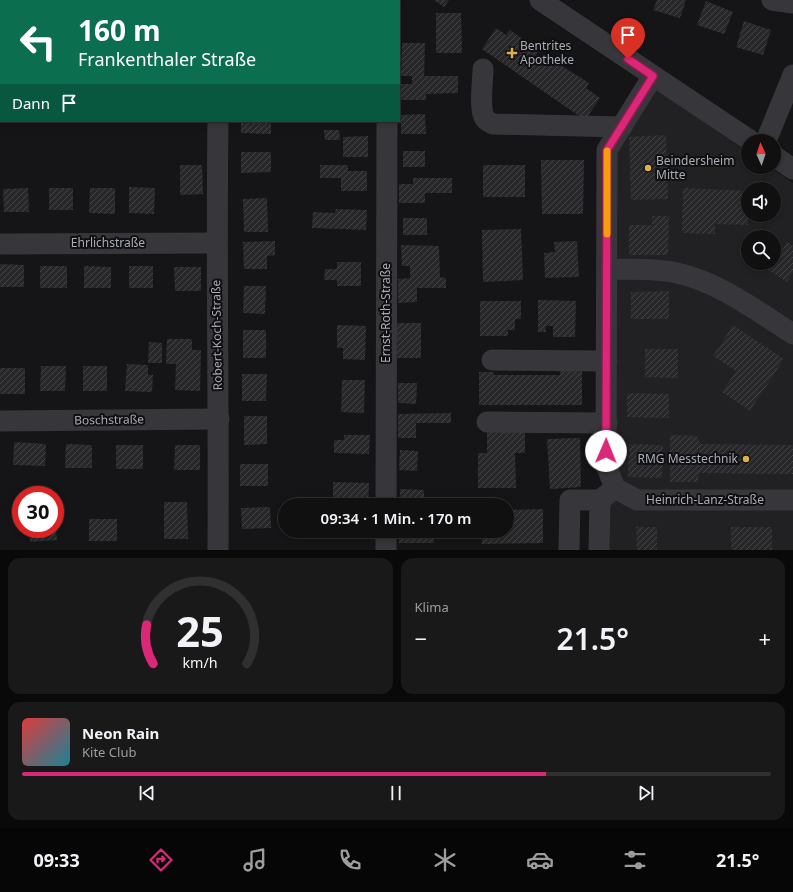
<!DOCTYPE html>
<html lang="de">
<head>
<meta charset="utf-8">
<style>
  :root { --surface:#101011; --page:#19191a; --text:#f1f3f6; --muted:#9c9d9f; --line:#303031; --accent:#db2777 }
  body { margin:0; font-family:"Noto Sans",sans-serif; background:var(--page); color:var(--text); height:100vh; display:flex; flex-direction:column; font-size:15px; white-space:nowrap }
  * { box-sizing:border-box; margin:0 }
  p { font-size:13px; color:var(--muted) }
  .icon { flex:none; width:22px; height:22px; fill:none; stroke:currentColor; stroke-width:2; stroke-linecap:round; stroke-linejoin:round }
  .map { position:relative; height:550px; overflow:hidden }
  .drawer { display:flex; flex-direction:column; gap:8px; padding:8px; background:#090909; flex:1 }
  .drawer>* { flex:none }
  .guide { position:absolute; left:0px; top:0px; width:400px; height:122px; box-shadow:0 2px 6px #0003,0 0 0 1px var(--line); background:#0b6e4f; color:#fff; overflow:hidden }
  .needle { width:26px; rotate:357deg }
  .fabs { position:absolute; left:741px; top:134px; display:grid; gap:8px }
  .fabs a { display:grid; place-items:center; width:40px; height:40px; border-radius:50%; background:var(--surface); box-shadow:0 2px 6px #0003,0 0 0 1px var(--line); font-size:20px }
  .speed { position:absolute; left:12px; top:486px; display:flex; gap:8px; font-size:20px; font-weight:700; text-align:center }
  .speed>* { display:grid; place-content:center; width:52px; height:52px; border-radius:50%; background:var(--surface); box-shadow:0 2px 6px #0003,0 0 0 1px var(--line); line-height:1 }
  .speed .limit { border:6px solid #d22; background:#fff; color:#111 }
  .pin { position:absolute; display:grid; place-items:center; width:34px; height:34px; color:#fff; margin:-41px -17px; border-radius:50% 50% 50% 0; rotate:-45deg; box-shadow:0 0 4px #0007 }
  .pin .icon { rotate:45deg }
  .me { position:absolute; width:44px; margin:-22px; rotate:1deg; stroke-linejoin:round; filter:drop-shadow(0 0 3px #0008) }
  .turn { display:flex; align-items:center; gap:14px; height:84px; padding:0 12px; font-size:18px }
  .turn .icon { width:52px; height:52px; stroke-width:2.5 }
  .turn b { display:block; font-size:28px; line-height:34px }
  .then { display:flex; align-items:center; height:38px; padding:0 12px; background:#0003; gap:8px; font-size:15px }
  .big { font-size:30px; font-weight:600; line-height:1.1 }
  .drawer .card { flex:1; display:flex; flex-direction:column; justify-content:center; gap:6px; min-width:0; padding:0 14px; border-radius:12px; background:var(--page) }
  .drawer .dial { align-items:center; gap:0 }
  .dial svg { height:104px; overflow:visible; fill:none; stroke:var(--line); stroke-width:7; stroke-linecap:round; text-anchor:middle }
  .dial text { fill:var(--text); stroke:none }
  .song { display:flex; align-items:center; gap:12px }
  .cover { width:48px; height:48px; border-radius:6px; background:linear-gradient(135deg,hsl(0 70% 55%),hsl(190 70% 35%)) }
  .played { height:4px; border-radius:2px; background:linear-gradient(90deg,var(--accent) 70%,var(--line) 70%) }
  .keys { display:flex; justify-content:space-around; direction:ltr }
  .heat { display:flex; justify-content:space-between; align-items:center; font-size:22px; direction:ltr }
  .drawer .tiles { flex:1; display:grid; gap:8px; grid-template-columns:1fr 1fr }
  .card:last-child { grid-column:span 2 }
  .trip { position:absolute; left:278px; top:498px; width:236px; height:40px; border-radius:20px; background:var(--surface); box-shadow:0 2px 6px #0003,0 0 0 1px var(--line); font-weight:600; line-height:40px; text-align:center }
  .tab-bar { display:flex; height:64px; justify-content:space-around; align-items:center; background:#060607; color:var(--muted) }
  .tab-bar .icon { width:28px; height:28px }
  .tab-bar .current { color:var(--accent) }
  .tab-bar b { font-size:18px; color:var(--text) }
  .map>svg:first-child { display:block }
  .built { fill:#212124; fill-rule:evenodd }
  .building { fill:url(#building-hatch) }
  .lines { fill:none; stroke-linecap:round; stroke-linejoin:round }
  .minor { stroke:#37373b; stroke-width:21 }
  .route-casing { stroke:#8e194d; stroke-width:10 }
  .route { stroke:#db2777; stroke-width:7 }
  .slow { stroke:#f59e0b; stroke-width:7 }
  .poi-dot { fill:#deb046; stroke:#101012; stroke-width:1.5 }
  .labels { text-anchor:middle; stroke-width:4; stroke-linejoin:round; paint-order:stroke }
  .poi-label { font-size:12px; fill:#a9acb5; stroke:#101012; text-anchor:start }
  .street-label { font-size:12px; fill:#a9acb5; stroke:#101012 }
</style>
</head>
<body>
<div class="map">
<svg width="793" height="550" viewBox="0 0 793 550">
  <defs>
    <pattern id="building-hatch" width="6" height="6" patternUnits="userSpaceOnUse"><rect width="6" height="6" fill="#28282b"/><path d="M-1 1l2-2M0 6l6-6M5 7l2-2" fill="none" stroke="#444448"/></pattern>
  </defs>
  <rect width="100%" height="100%" fill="#151517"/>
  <path class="built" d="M651,86L748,152V167H770L793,183V550H607L610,152ZM748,189H774V215H748ZM748,237H774V263H748Z"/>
  <g class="building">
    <path d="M434,0H449L444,7Z"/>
    <path d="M657,0H686L680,18L653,10Z"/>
    <path d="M706,1L733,12L724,34L697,25Z"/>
    <path d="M436,13H461L462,53H436Z"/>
    <path d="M744,21L771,30L763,55L736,47Z"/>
    <path d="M496,28L506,35L510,30L539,51L536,55L551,65L554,61L589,83L586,88L600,98L585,120L482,49Z"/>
    <path d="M402,43H425L424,76H458V93L426,94V100H399V84H412V76H401Z"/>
    <path d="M425,114L426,134H401V115Z"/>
    <path d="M241,121H271V134L241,133Z"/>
    <path d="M324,130H339L340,140H325Z"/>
    <path d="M666,135L668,199L631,200L629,137Z"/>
    <path d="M368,136V157H343V137Z"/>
    <rect x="403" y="151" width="22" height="16"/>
    <path d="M241,152H271V172L241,173Z"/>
    <path d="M541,160H584L583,214H542Z"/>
    <path d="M180,165H202L203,194L180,195Z"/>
    <path d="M320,165H348V171H367V191H341V178H320Z"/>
    <rect x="483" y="165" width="42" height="32"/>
    <path d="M413,178H452V193H425V203H399V184H413Z"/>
    <path d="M129,187L155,188L154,214L129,213Z"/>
    <path d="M28,188L29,212H4L3,189Z"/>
    <rect x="49" y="188" width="24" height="22"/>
    <path d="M90,188H115V214L89,213Z"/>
    <path d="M683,188L748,191V225L715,224V234L682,233Z"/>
    <path d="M267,198L268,232H244L243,199Z"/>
    <path d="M336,209L367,210L366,230L312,228L313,212L335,213Z"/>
    <path d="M652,216H669L668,255H629V225H652Z"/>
    <rect x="403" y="218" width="24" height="17"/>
    <path d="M521,229L523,280L483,282L482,230Z"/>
    <path d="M275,241V255L267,256V269H244L243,242Z"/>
    <path d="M577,241L579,277L545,278L544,253L555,252L554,242Z"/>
    <path d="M787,242L793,246V272L787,282L757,263H774V252L779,255Z"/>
    <path d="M401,245L439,246L440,277L446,278V288H417V302L398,303V279L410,278V266H402Z"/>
    <path d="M337,262H361V286H337V280H324L325,269H337Z"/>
    <path d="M0,264L24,265V287H0Z"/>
    <rect x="40" y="266" width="27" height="22"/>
    <path d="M84,266L111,267V288H84Z"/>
    <rect x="129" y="266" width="24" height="22"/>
    <path d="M174,267H201V291H175Z"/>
    <path d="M244,286H266L265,314L243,313Z"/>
    <path d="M669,291V319H631V292Z"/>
    <path d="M538,300L576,301L575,337H553V326H546V332H538Z"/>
    <path d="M480,301H521V319H515V330H508V336H480Z"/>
    <rect x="397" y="323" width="24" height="35"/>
    <path d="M337,325L366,326L365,360L343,359V348H337Z"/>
    <path d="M733,325L784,359L750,411L722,392L736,371L713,356Z"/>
    <rect x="243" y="330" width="23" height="28"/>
    <path d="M167,339H192V350H201L200,391L175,390L176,364H166Z"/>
    <path d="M149,342L162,343V363H148Z"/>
    <path d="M645,349H678V378L645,377Z"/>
    <path d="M127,364L148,365V375H153L152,392L125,391Z"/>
    <path d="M41,366H66L65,391H40Z"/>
    <rect x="83" y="366" width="24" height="25"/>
    <rect x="0" y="368" width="25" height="26"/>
    <path d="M560,371H582V405H479V372H494V375H560Z"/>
    <path d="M242,374H267L266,401H242Z"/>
    <path d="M342,380H365L364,413L341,412Z"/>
    <path d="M398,383H417L416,404L398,403Z"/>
    <path d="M627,393L669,394V418L627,417Z"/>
    <path d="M451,413V423H416V438H398V414Z"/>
    <path d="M244,416H267V444L244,445Z"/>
    <path d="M487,430H525V453H515L516,488H478V453H487Z"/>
    <path d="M344,435H370L369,454L334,453V440H344Z"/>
    <path d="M670,435L697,436L700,444L793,445V474L700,473L697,482H670Z"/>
    <path d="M580,438L581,487L550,489L547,439Z"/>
    <path d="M14,442L46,444L45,466L13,465Z"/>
    <path d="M66,444L92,445V468H65Z"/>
    <path d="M629,444L663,445L662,478L628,477Z"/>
    <rect x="116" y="445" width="27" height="24"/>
    <path d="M175,445H200V470H174Z"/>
    <path d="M400,450L418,451L417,471L399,470Z"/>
    <rect x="240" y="464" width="28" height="22"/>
    <path d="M333,482L369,483L368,503L333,502Z"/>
    <path d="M400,489L424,490V505H400Z"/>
    <path d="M164,502H187L188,539H164Z"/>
    <path d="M270,507L271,528L242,529L241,508Z"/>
    <path d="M543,509V543L482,544V531H507V510Z"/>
    <rect x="89" y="519" width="28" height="22"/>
    <path d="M636,527H657V550H637Z"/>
    <rect x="731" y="527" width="41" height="23"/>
    <path d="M29,529H56L57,540L30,542Z"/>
    <rect x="342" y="531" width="27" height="4"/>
    <rect x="399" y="531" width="35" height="12"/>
  </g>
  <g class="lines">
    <g class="minor">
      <path d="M540,0L751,141"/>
      <path d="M772,0L793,3"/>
      <path d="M220,1V0"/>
      <path d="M387,1V0"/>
      <path d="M0,65H1"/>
      <path d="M483,69C483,81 479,106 484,117C486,121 489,122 493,124L622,127"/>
      <path d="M653,76L607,150L606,465L615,488L637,500H793"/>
      <path d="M218,121C216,264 219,407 218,550"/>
      <path d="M766,141L793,75"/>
      <path d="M774,156L793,169"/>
      <path d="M0,244L216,243"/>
      <path d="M607,269C630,270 655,268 677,273C719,282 757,311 793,334"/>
      <path d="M492,360L607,361"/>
      <path d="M0,421L219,419"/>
      <path d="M487,422L607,423"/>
      <path d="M386,505L387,121"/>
      <path d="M569,548L570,500H600L615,488"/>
      <path d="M386,550V531"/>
      <path d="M599,550L600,500"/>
    </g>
  </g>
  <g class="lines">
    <g class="route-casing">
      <path id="route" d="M606,451L607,150L653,76L628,59"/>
    </g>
    <use href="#route" class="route"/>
    <path class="slow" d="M607,151V234"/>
  </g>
  <g class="poi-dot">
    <path d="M510 47h4v4h4v4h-4v4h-4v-4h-4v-4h4z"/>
    <circle cx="648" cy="168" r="4"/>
    <circle cx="746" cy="459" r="4"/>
  </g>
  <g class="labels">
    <g class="poi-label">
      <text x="520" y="50">Bentrites<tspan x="520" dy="14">Apotheke</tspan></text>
      <text x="656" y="165">Beindersheim<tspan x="656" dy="14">Mitte</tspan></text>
      <text x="738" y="463" text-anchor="end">RMG Messtechnik</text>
    </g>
    <g class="street-label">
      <text x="108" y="247">Ehrlichstraße</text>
      <text transform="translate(386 313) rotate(-90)" y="4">Ernst-Roth-Straße</text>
      <text transform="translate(217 335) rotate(-91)" y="4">Robert-Koch-Straße</text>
      <text transform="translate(109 420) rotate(-1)" y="4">Boschstraße</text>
      <text x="705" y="504">Heinrich-Lanz-Straße</text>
    </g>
  </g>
</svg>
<div class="fabs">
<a><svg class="needle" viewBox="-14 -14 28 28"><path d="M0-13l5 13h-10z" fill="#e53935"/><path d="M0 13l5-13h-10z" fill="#9c9d9f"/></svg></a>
<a><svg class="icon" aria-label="sound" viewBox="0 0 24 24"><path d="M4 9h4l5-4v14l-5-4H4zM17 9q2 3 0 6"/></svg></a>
<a><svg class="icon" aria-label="search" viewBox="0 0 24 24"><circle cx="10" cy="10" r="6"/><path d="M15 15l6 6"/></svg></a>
</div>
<div class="speed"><div class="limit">30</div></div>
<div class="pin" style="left:628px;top:59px;background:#d93025"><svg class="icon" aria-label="arrive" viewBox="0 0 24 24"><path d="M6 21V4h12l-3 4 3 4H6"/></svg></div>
<svg class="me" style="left:606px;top:451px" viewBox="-20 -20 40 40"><circle r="19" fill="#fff"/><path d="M0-13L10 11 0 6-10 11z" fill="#db2777"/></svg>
<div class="trip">09:34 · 1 Min. · 170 m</div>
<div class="guide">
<div class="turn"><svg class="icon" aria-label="left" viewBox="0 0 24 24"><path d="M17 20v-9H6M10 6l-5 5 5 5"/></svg><div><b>160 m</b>Frankenthaler Straße</div></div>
<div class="then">Dann<svg class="icon" aria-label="arrive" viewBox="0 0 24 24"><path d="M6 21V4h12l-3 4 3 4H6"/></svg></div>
</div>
</div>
<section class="drawer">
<div class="tiles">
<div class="card dial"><svg viewBox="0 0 100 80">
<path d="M14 69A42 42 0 1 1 86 69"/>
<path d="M14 69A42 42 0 0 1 9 39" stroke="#db2777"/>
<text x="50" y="56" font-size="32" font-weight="700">25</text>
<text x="50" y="72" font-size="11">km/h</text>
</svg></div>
<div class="card"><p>Klima</p>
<div class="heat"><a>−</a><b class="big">21.5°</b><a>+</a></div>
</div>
<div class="card">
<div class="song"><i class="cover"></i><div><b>Neon Rain</b><p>Kite Club</p></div></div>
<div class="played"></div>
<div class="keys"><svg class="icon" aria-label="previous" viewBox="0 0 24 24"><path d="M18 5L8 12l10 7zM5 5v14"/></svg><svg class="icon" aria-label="pause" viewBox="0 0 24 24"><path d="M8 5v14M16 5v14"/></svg><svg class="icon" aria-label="next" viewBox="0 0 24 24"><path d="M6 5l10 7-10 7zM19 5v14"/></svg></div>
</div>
</div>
</section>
<nav class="tab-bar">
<b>09:33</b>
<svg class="icon current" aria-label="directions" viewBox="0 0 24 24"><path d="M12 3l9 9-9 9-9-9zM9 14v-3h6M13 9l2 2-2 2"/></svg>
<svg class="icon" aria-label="music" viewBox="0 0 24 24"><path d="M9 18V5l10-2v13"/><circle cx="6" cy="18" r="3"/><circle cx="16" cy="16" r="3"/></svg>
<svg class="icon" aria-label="phone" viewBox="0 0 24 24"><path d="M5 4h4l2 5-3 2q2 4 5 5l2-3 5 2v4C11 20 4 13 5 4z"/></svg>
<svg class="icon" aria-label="climate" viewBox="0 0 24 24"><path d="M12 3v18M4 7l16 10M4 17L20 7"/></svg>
<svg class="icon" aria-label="car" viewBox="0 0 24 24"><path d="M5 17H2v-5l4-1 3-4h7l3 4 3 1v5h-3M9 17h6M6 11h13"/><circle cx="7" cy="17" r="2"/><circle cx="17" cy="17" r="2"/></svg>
<svg class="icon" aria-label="filters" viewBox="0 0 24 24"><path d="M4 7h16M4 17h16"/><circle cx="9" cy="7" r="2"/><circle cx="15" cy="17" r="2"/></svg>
<b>21.5°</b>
</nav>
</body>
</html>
